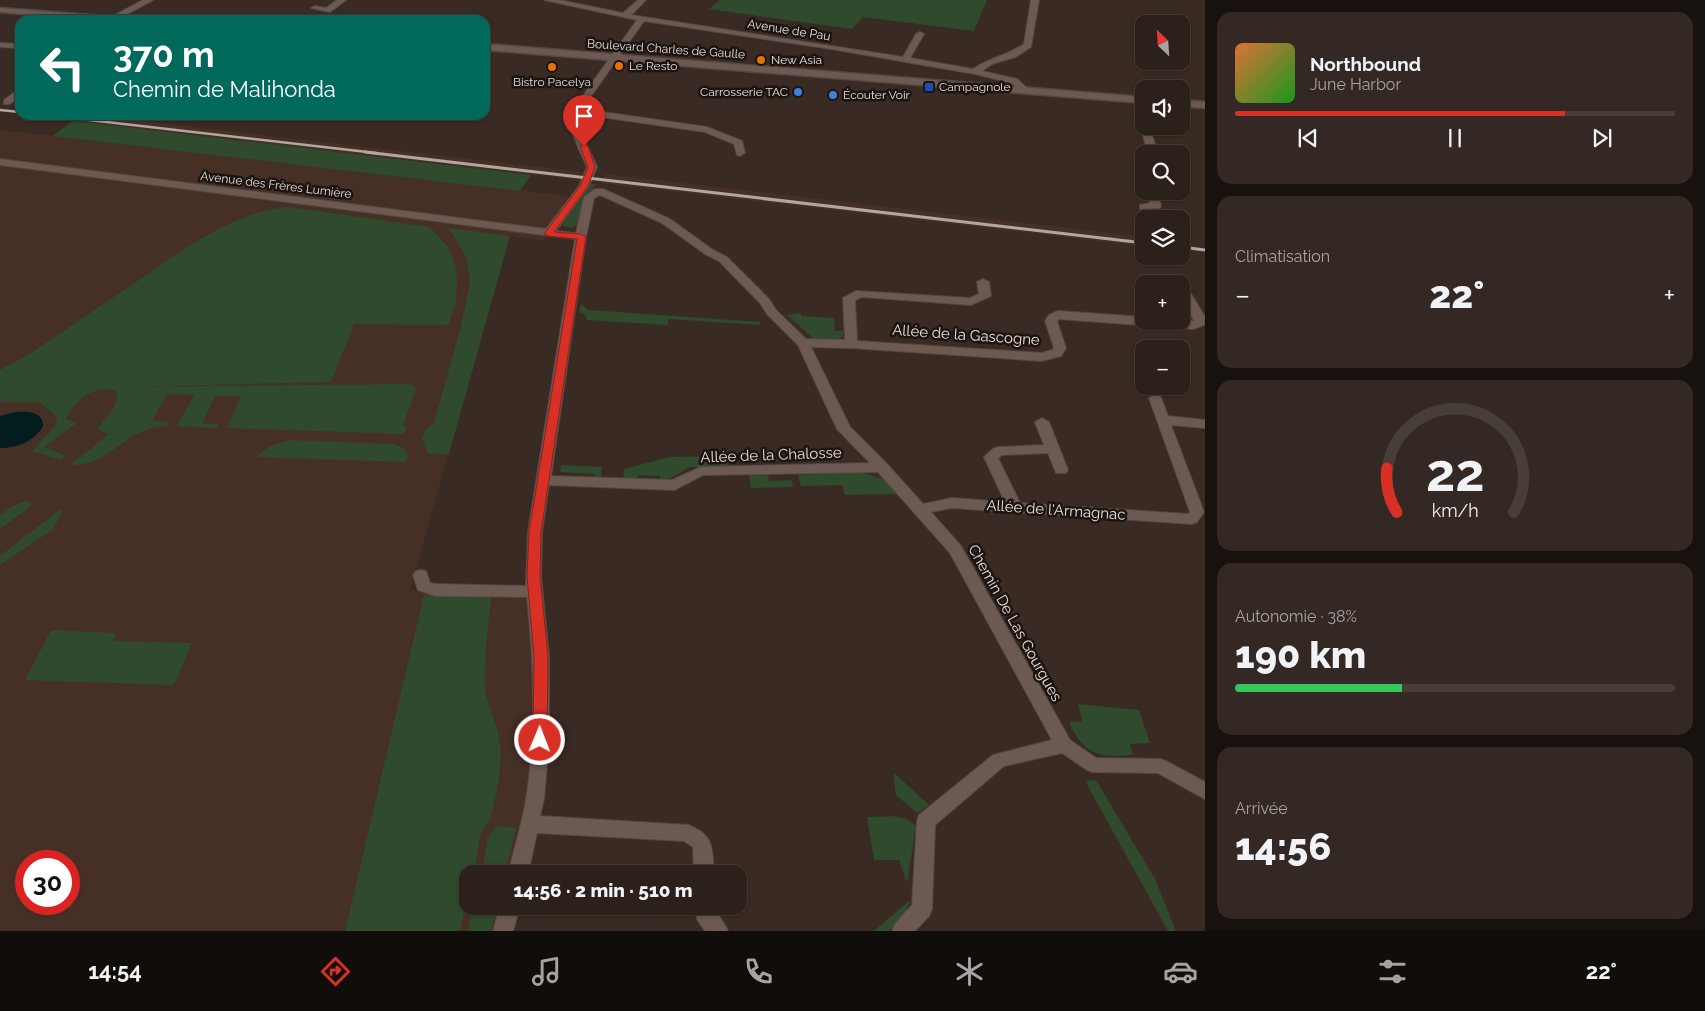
<!DOCTYPE html>
<html lang="fr">
<head>
<meta charset="utf-8">
<style>
  :root { --surface:#2b201a; --page:#332823; --text:#f1f3f6; --muted:#a6a3a2; --line:#473e39; --accent:#d93025 }
  body { margin:0; font-family:Raleway,sans-serif; background:var(--page); color:var(--text); height:100vh; display:flex; flex-direction:column; font-size:19px; white-space:nowrap }
  * { box-sizing:border-box; margin:0 }
  p { font-size:16px; color:var(--muted) }
  .icon { flex:none; width:28px; height:28px; fill:none; stroke:currentColor; stroke-width:2; stroke-linecap:round; stroke-linejoin:round }
  .map { position:relative; flex:1; overflow:hidden }
  .sheet { display:flex; flex-direction:column; gap:12px; padding:12px; background:#18120e; width:500px }
  .sheet>* { flex:none }
  .guide { position:absolute; left:15px; top:15px; width:475px; height:105px; border-radius:15px; box-shadow:0 1px 4px #0004,0 0 0 1px var(--line); background:#00695c; color:#fff; overflow:hidden }
  .needle { width:32px; rotate:335deg }
  .controls { position:absolute; left:1135px; top:15px; display:grid; gap:10px }
  .controls a { display:grid; place-items:center; width:55px; height:55px; border-radius:10px; background:var(--surface); box-shadow:0 1px 4px #0004,0 0 0 1px var(--line); font-size:25px }
  .speed { position:absolute; left:15px; top:850px; display:flex; gap:10px; font-size:25px; font-weight:700; text-align:center }
  .speed>* { display:grid; place-content:center; width:65px; height:65px; border-radius:50%; background:var(--surface); box-shadow:0 1px 4px #0004,0 0 0 1px var(--line); line-height:1 }
  .speed .limit { border:8px solid #d22; background:#fff; color:#111 }
  .pin { position:absolute; display:grid; place-items:center; width:42px; height:42px; color:#fff; margin:-51px -21px; border-radius:50% 50% 50% 0; rotate:-45deg; box-shadow:0 0 5px #0007 }
  .pin .icon { rotate:45deg }
  .me { position:absolute; width:55px; margin:-28px; rotate:1deg; stroke-linejoin:round; filter:drop-shadow(0 0 4px #0008) }
  .turn { display:flex; align-items:center; gap:18px; height:105px; padding:0 15px; font-size:22px }
  .turn .icon { width:65px; height:65px; stroke-width:2.5 }
  .turn b { display:block; font-size:35px; line-height:42px }
  .big { font-size:38px; font-weight:800; line-height:1.1 }
  .sheet .widget { flex:1; display:flex; flex-direction:column; justify-content:center; gap:8px; min-width:0; padding:0 18px; border-radius:15px; background:var(--page) }
  .sheet .dial { align-items:center; gap:0 }
  .dial svg { height:130px; overflow:visible; fill:none; stroke:var(--line); stroke-width:7; stroke-linecap:round; text-anchor:middle }
  .dial text { fill:var(--text); stroke:none }
  .song { display:flex; align-items:center; gap:15px }
  .cover { width:60px; height:60px; border-radius:8px; background:linear-gradient(135deg,hsl(20 70% 55%),hsl(120 70% 35%)) }
  .played { height:5px; border-radius:2px; background:linear-gradient(90deg,var(--accent) 75%,var(--line) 75%) }
  .keys { display:flex; justify-content:space-around; direction:ltr }
  .heat { display:flex; justify-content:space-between; align-items:center; font-size:28px; direction:ltr }
  .charge { height:8px; border-radius:4px; background:linear-gradient(90deg,#34c759 38%,var(--line) 0) }
  .trip { position:absolute; left:459px; top:865px; width:288px; height:50px; border-radius:15px; background:var(--surface); box-shadow:0 1px 4px #0004,0 0 0 1px var(--line); font-weight:800; line-height:50px; text-align:center }
  .tabs { display:flex; height:80px; justify-content:space-around; align-items:center; background:#110d0a; color:var(--muted) }
  .tabs .icon { width:35px; height:35px }
  .tabs .active { color:var(--accent) }
  .tabs b { font-size:22px; color:var(--text) }
  main { display:flex; flex:1; min-height:0 }
  .map>svg:first-child { display:block }
  .built { fill:#463026; fill-rule:evenodd }
  .green { fill:#2f4a2c }
  .water { fill:#031c1d }
  .lines { fill:none; stroke-linecap:round; stroke-linejoin:round }
  .street-casing { stroke:#544740; stroke-width:2 }
  .secondary-casing { stroke:#544740; stroke-width:3 }
  .street { fill:#6c5a52; fill-rule:evenodd }
  .secondary { fill:#6c5a52; fill-rule:evenodd }
  .rail-far1 { stroke:#b2a6a0; stroke-width:2.5 }
  .rail { stroke:#b2a6a0; stroke-width:3 }
  .route { fill:#d93025; stroke:#8d1f18 }
  .food-dot { fill:#e8710a; stroke:#1b1411; stroke-width:2 }
  .transit-dot { fill:#1a4fb4; stroke:#1b1411; stroke-width:2 }
  .shop-dot { fill:#3f7fe0; stroke:#1b1411; stroke-width:2 }
  .labels { text-anchor:middle; stroke-width:5; stroke-linejoin:round; paint-order:stroke }
  .far-street-label { font-size:12px; fill:#e8ddd8; stroke:#1b1411 }
  .far-poi-label { font-size:12px; fill:#e8ddd8; stroke:#1b1411; text-anchor:start }
  .street-label { font-size:15px; fill:#e8ddd8; stroke:#1b1411 }
</style>
</head>
<body>
<main>
<div class="map">
<svg width="1205" height="931" viewBox="0 0 1205 931">
  <rect width="100%" height="100%" fill="#392a23"/>
  <g class="built">
    <path d="M21,115H89L584,172L579,180Z"/>
    <path d="M0,130L569,196L543,240L509,236L410,591L536,596L540,740L518,874H468V906H510L503,931H0ZM26,861H69V904H26Z"/>
    <path d="M605,174L1144,237V246L601,183Z"/>
  </g>
  <g class="green">
    <path d="M720,0H987L974,31L863,17L852,29L709,9Z"/>
    <path d="M73,121L531,175L520,191L52,136Z"/>
    <path d="M591,184H596L584,200L578,225L571,228L563,226V224Z"/>
    <path d="M289,207L430,227L448,247L454,261L457,277L456,301L449,325L354,324L331,382L120,387L408,384L414,386L416,390L403,425L407,428L404,434L227,428L241,396H215L202,423L218,424L217,428L177,426L194,395L167,394L152,421L169,422L168,426C123,427 115,464 73,465L72,462L91,449L108,434L97,429C105,418 121,405 116,391C94,384 75,400 66,419L77,423L44,447L67,456L60,460L32,451L55,426L57,417L39,402H0V370L28,355C63,331 98,308 133,284C179,253 231,211 289,207Z"/>
    <path d="M447,228L510,236L449,454H428L422,439L426,429L434,423L461,326L470,283L467,259L453,235Z"/>
    <path d="M581,304L589,310L760,322L761,325L668,319V325L587,320L585,315L579,312Z"/>
    <path d="M801,313V316L834,318L835,331H843V337L838,340L814,339L787,315Z"/>
    <path d="M290,440L394,444L404,448L408,454L406,462L256,457L270,446Z"/>
    <path d="M728,456L729,467H690L669,479H660V476L638,475V479L623,478L624,469L670,457Z"/>
    <path d="M561,465L602,467L601,477L595,476V474L560,472Z"/>
    <path d="M860,472L883,479L897,494L845,495L842,485L801,486L798,475Z"/>
    <path d="M768,474L769,481L792,480L793,487L751,488L749,475Z"/>
    <path d="M26,501L34,504L0,529V516L12,506Z"/>
    <path d="M59,510L63,512L52,530L0,565V556Z"/>
    <path d="M424,595L491,596L486,646L485,683L486,695L498,733L501,750L499,779L491,817L480,835L474,874H468L467,900L460,931H345Z"/>
    <path d="M51,630L116,633L113,641L192,643L174,685L25,680Z"/>
    <path d="M1078,704L1139,710L1150,743L1130,744L1133,755C1100,758 1083,755 1069,722L1082,721Z"/>
    <path d="M893,772L929,805L917,813L896,795Z"/>
    <path d="M1096,780L1155,879L1176,931H1168L1085,781Z"/>
    <path d="M867,817C884,817 905,812 916,827L907,883L899,860H874Z"/>
    <path d="M497,826L516,828L505,874H482L488,837Z"/>
    <path d="M910,900C907,910 901,927 890,931C886,931 878,931 874,931Z"/>
    <path d="M474,906H497L491,931H468Z"/>
  </g>
  <path class="water" d="M15,412C27,411 43,411 43,426C35,441 17,448 0,448V416Z"/>
  <g class="lines">
    <g class="street-casing">
      <g id="street">
        <path d="M143,0H153L116,20H106Z"/>
        <path d="M337,0H346L330,12L311,8L315,6L326,8Z"/>
        <path d="M544,0H559L623,13L638,0H646L631,15L903,57L916,34L920,32L924,34L910,58L973,69C989,58 1008,55 1024,44L1031,0H1039L1031,47L1016,57L992,64L982,71L1017,79L1028,89L1024,92L1011,83L975,74L831,49L644,21L582,109L707,127L742,141L745,153L740,156L737,155L734,144L705,132L580,114L581,132L597,167L589,186L556,231L576,233L584,197L595,189H603L670,219L713,250L727,257L769,299L776,310L806,339L845,340L843,298L856,291L970,298L979,294L977,282L983,279L989,282L991,296L971,305L862,297L855,300L857,341L1042,353L1052,350L1054,348L1045,321L1049,315L1058,311L1144,317V321H1194L1181,296V284H1177H1185L1205,317L1204,325L1193,329L1059,319L1057,321L1066,348L1061,356L1042,361L851,348L811,347L850,427L887,464L923,504L952,498L1005,502L984,457L994,448L999,447L1044,445L1035,422L1042,418L1049,422L1068,470L1066,473H1056L1048,453L1002,455L998,458L1020,503L1188,514L1190,512L1149,398L1155,394L1160,395L1168,416L1205,420V428L1171,425L1204,512L1197,522L1192,524L952,508L931,512L961,546L1070,740L1096,758L1160,759L1166,761L1205,782V799L1158,773L1093,772L1087,770L1062,753L1004,766L935,825L932,909L929,916L915,931H892L895,924L912,905L917,821L919,815L993,755L1052,740L950,553L878,472L703,475L674,490L549,485L542,532L541,576L549,656V740L544,799L540,816L688,825C715,835 712,849 714,874H694L693,847L684,841L537,833L528,874H508C514,849 522,824 526,799C537,733 534,664 527,597L435,596L418,590L413,575L416,571L421,570L426,571L430,583L436,584L526,586L528,532L575,239L0,165V159L546,229L579,186L587,167C580,149 567,131 572,111L637,20ZM600,195L662,223L705,254L719,261L760,303L767,314L798,345L837,429L870,463L701,467L672,480L551,476L586,237L594,198Z"/>
        <path d="M0,43L20,44V48L0,47Z"/>
        <path d="M20,88V95L10,104H4V100Z"/>
        <path d="M1137,96L1141,99L1144,107V126H1149L1157,150L1155,154H1145L1147,150L1133,99Z"/>
        <path d="M1147,191H1157L1161,206L1160,208L1140,209V205L1150,203Z"/>
        <path d="M500,906H520L513,931H493Z"/>
        <path d="M696,906H716C717,917 724,921 728,931H705L697,919Z"/>
      </g>
    </g>
    <g class="secondary-casing">
      <g id="secondary">
        <path d="M0,8L131,18L135,20H99L0,12Z"/>
        <path d="M485,44L1144,97V103L485,50Z"/>
        <path d="M1181,100L1205,102V108L1181,106Z"/>
      </g>
    </g>
    <use href="#street" class="street"/>
    <use href="#secondary" class="secondary"/>
    <g class="rail-far1">
      <path d="M0,110L20,112"/>
      <path d="M46,115L376,153"/>
    </g>
    <g class="rail">
      <path d="M365,152L1144,243"/>
      <path d="M1181,247L1205,250"/>
    </g>
  </g>
  <path class="route" d="M584,144L588,146L595,167L588,186L554,232L581,234L586,237L541,532L540,576L548,656L547,740L545,744L540,746L535,744L533,740L534,656L527,576L529,532L577,239L548,236L544,234L580,186L588,167L580,146Z"/>
  <g class="food-dot">
    <circle cx="761" cy="60" r="5"/>
    <circle cx="619" cy="66" r="5"/>
    <circle cx="552" cy="67" r="5"/>
  </g>
  <rect class="transit-dot" x="924" y="82" width="10" height="10" rx="2.5"/>
  <g class="shop-dot">
    <circle cx="798" cy="92" r="5"/>
    <circle cx="833" cy="95" r="5"/>
  </g>
  <g class="labels">
    <g class="far-street-label">
      <text transform="translate(789 30) rotate(9)" y="4">Avenue de Pau</text>
      <text transform="translate(666 49) rotate(4)" y="4">Boulevard Charles de Gaulle</text>
      <text transform="translate(276 185) rotate(7)" y="4">Avenue des Frères Lumière</text>
    </g>
    <g class="far-poi-label">
      <text x="771" y="64">New Asia</text>
      <text x="629" y="70">Le Resto</text>
      <text x="552" y="86" text-anchor="middle">Bistro Pacelya</text>
      <text x="939" y="91">Campagnole</text>
      <text x="788" y="96" text-anchor="end">Carrosserie TAC</text>
      <text x="843" y="99">Écouter Voir</text>
    </g>
    <g class="street-label">
      <text transform="translate(966 335) rotate(4)" y="5">Allée de la Gascogne</text>
      <text transform="translate(771 455) rotate(-2)" y="5">Allée de la Chalosse</text>
      <text transform="translate(1056 510) rotate(4)" y="5">Allée de l'Armagnac</text>
      <text transform="translate(1015 623) rotate(61)" y="5">Chemin De Las Gourgues</text>
    </g>
  </g>
</svg>
<div class="controls">
<a><svg class="needle" viewBox="-14 -14 28 28"><path d="M0-13l5 13h-10z" fill="#e53935"/><path d="M0 13l5-13h-10z" fill="#a6a3a2"/></svg></a>
<a><svg class="icon" aria-label="sound" viewBox="0 0 24 24"><path d="M4 9h4l5-4v14l-5-4H4zM17 9q2 3 0 6"/></svg></a>
<a><svg class="icon" aria-label="search" viewBox="0 0 24 24"><circle cx="10" cy="10" r="6"/><path d="M15 15l6 6"/></svg></a>
<a><svg class="icon" aria-label="layers" viewBox="0 0 24 24"><path d="M12 4l9 5-9 5-9-5zM3 14l9 5 9-5"/></svg></a>
<a>+</a>
<a>−</a>
</div>
<div class="speed"><div class="limit">30</div></div>
<div class="pin" style="left:584px;top:146px;background:#d93025"><svg class="icon" aria-label="arrive" viewBox="0 0 24 24"><path d="M6 21V4h12l-3 4 3 4H6"/></svg></div>
<svg class="me" style="left:540px;top:740px" viewBox="-20 -20 40 40"><circle r="17" fill="#d93025" stroke="#fff" stroke-width="3"/><path d="M0-11L8 9 0 5-8 9z" fill="#fff"/></svg>
<div class="trip">14:56 · 2 min · 510 m</div>
<div class="guide">
<div class="turn"><svg class="icon" aria-label="left" viewBox="0 0 24 24"><path d="M17 20v-9H6M10 6l-5 5 5 5"/></svg><div><b>370 m</b>Chemin de Malihonda</div></div>
</div>
</div>
<section class="sheet">
<div class="widget">
<div class="song"><i class="cover"></i><div><b>Northbound</b><p>June Harbor</p></div></div>
<div class="played"></div>
<div class="keys"><svg class="icon" aria-label="previous" viewBox="0 0 24 24"><path d="M18 5L8 12l10 7zM5 5v14"/></svg><svg class="icon" aria-label="pause" viewBox="0 0 24 24"><path d="M8 5v14M16 5v14"/></svg><svg class="icon" aria-label="next" viewBox="0 0 24 24"><path d="M6 5l10 7-10 7zM19 5v14"/></svg></div>
</div>
<div class="widget"><p>Climatisation</p>
<div class="heat"><a>−</a><b class="big">22°</b><a>+</a></div>
</div>
<div class="widget dial"><svg viewBox="0 0 100 80">
<path d="M14 69A42 42 0 1 1 86 69"/>
<path d="M14 69A42 42 0 0 1 8 42" stroke="#d93025"/>
<text x="50" y="56" font-size="32" font-weight="700">22</text>
<text x="50" y="72" font-size="11">km/h</text>
</svg></div>
<div class="widget"><p>Autonomie · 38%</p><b class="big">190 km</b><div class="charge"></div></div>
<div class="widget"><p>Arrivée</p><b class="big">14:56</b></div>
</section>
</main>
<nav class="tabs">
<b>14:54</b>
<svg class="icon active" aria-label="directions" viewBox="0 0 24 24"><path d="M12 3l9 9-9 9-9-9zM9 14v-3h6M13 9l2 2-2 2"/></svg>
<svg class="icon" aria-label="music" viewBox="0 0 24 24"><path d="M9 18V5l10-2v13"/><circle cx="6" cy="18" r="3"/><circle cx="16" cy="16" r="3"/></svg>
<svg class="icon" aria-label="phone" viewBox="0 0 24 24"><path d="M5 4h4l2 5-3 2q2 4 5 5l2-3 5 2v4C11 20 4 13 5 4z"/></svg>
<svg class="icon" aria-label="climate" viewBox="0 0 24 24"><path d="M12 3v18M4 7l16 10M4 17L20 7"/></svg>
<svg class="icon" aria-label="car" viewBox="0 0 24 24"><path d="M5 17H2v-5l4-1 3-4h7l3 4 3 1v5h-3M9 17h6M6 11h13"/><circle cx="7" cy="17" r="2"/><circle cx="17" cy="17" r="2"/></svg>
<svg class="icon" aria-label="filters" viewBox="0 0 24 24"><path d="M4 7h16M4 17h16"/><circle cx="9" cy="7" r="2"/><circle cx="15" cy="17" r="2"/></svg>
<b>22°</b>
</nav>
</body>
</html>
